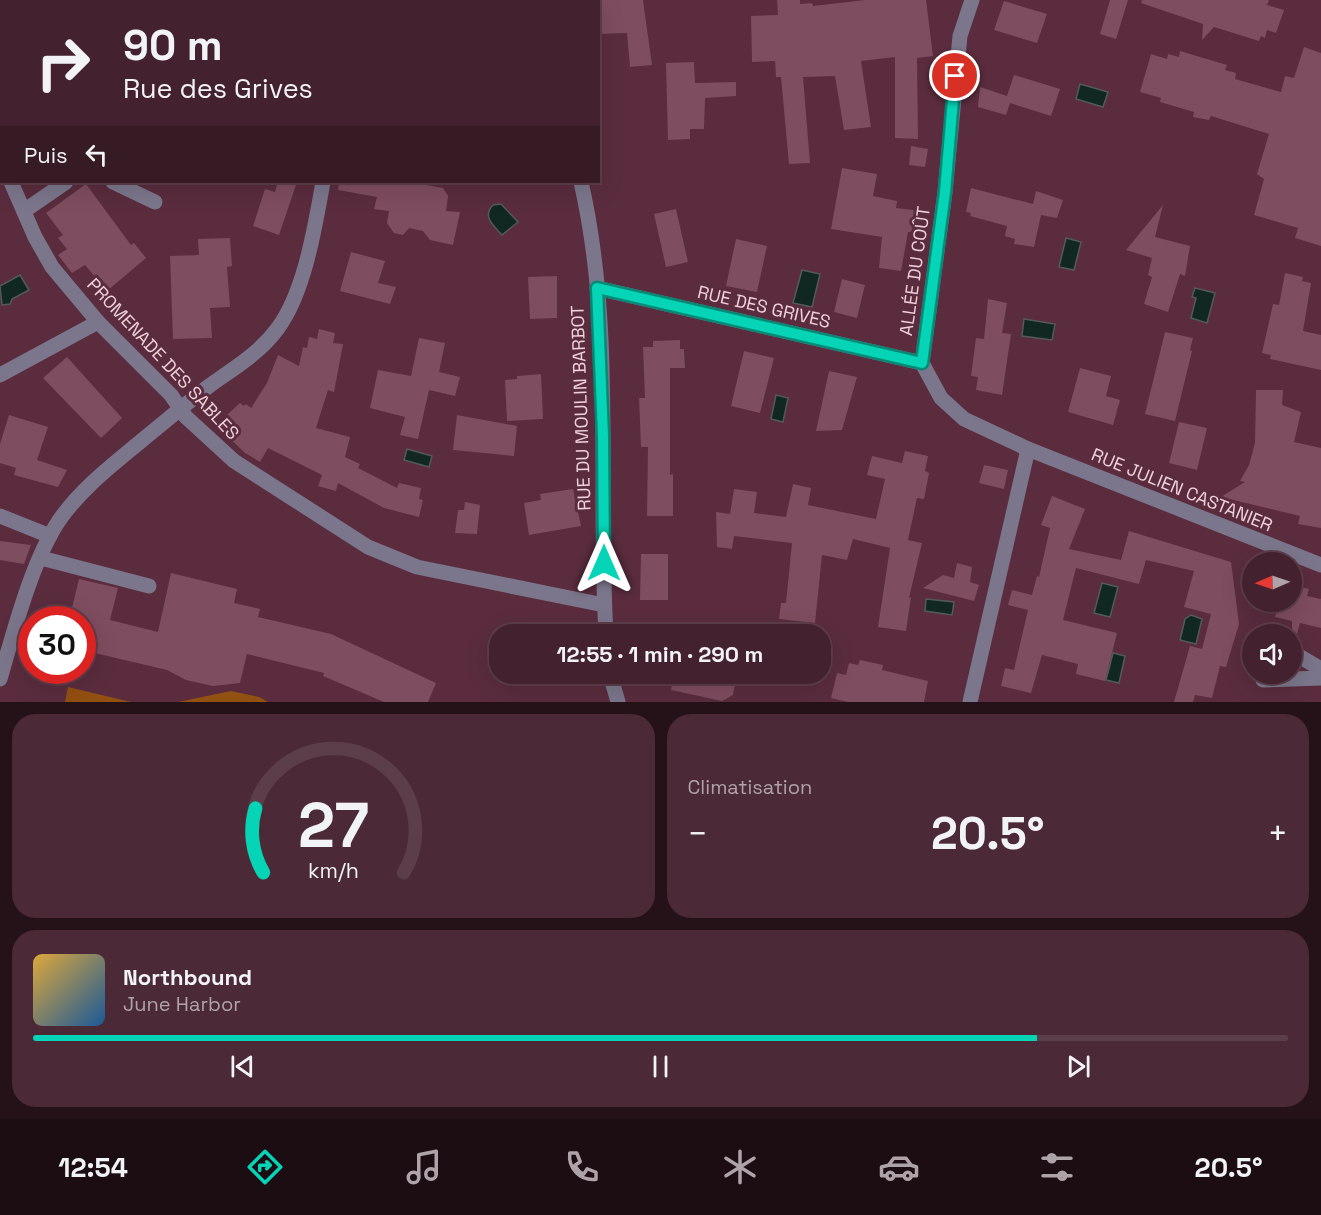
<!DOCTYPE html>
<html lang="fr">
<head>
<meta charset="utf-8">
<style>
  :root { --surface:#44212e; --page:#4b2936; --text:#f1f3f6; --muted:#afa3aa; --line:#5c3e4a; --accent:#05d5b6 }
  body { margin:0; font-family:"Space Grotesk",sans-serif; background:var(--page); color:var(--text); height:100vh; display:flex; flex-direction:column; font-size:22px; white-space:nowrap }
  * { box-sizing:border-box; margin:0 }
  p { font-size:20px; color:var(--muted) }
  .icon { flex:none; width:33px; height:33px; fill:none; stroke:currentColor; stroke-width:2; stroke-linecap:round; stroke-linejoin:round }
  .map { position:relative; height:702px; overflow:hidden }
  .drawer { display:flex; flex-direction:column; gap:12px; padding:12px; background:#251219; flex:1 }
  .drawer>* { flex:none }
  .guide { position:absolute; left:0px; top:0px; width:600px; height:183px; box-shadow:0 6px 24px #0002,0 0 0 2px var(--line); background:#44212e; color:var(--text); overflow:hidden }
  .needle { width:39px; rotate:268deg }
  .buttons { position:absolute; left:1242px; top:552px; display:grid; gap:12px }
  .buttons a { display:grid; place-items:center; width:60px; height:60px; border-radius:50%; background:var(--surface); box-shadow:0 6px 24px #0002,0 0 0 2px var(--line); font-size:30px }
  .speed { position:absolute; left:18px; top:606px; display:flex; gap:12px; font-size:30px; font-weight:700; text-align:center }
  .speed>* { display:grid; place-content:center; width:78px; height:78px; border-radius:50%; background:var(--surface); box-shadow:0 6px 24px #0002,0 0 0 2px var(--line); line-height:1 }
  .speed .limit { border:9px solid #d22; background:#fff; color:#111 }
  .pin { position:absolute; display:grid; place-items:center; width:51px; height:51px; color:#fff; margin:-26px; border:3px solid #fff; border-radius:50%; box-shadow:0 2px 6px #0007 }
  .me { position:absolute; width:66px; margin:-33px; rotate:0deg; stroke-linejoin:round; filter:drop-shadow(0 0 4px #0008) }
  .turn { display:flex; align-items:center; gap:21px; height:126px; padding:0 24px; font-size:27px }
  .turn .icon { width:78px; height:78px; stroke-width:2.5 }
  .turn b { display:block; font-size:42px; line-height:51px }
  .then { display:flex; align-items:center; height:57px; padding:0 24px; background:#0003; gap:12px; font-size:22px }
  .big { font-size:45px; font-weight:800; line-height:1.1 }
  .drawer .card { flex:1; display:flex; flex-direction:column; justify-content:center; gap:9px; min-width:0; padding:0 21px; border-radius:24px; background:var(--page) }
  .drawer .dial { align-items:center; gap:0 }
  .dial svg { height:156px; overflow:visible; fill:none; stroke:var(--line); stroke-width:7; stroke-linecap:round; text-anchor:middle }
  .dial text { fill:var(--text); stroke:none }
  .song { display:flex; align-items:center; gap:18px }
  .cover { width:72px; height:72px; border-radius:9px; background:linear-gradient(135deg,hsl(40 70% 55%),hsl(210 70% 35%)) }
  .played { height:6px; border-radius:3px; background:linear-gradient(90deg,var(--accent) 80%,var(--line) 80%) }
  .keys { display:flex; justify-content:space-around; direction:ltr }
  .heat { display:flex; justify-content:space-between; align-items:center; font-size:33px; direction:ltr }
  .drawer .tiles { flex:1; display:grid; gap:12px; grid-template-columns:1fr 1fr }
  .card:last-child { grid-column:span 2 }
  .trip { position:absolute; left:489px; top:624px; width:342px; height:60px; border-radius:24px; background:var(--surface); box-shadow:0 6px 24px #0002,0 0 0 2px var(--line); font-weight:800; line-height:60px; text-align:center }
  .tabs { display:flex; height:96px; justify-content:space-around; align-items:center; background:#1b0d12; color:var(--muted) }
  .tabs .icon { width:42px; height:42px }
  .tabs .on { color:var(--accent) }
  .tabs b { font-size:27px; color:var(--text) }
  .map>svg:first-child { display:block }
  .green { fill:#925011 }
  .water { fill:#102722; stroke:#535a5a; stroke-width:1.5 }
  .building { fill:#7e4d5f }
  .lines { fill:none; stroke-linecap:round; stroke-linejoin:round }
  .minor { stroke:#7b768b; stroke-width:15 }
  .route-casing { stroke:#038a76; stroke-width:15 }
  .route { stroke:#05d5b6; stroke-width:10 }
  .labels { text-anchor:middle; stroke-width:6; stroke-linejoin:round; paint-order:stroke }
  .street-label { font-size:18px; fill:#efd1db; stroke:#5a2c3e }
</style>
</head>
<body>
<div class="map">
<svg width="1321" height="702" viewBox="0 0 1321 702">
  <rect width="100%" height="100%" fill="#5a2c3e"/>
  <g class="green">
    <path d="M68,687L131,702H65Z"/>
    <path d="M231,691L259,697L268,702H178Z"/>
  </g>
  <g class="water">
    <path d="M1080,84L1108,92L1103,107L1076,99Z"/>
    <path d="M501,204L518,222L502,235C493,225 482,217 493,205Z"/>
    <path d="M1066,238L1081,242L1074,270L1059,267Z"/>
    <path d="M802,270L820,274L812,307L793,303Z"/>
    <path d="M20,275L29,290L12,299L10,304L2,305L0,286Z"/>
    <path d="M1195,288L1215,293L1207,323L1191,318L1196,298L1192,297Z"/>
    <path d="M1024,319L1055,324L1052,340L1022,336Z"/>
    <path d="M776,395L788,398L783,422L771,419Z"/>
    <path d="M407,449L432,456L429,467L404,460Z"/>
    <path d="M1102,583L1118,587L1110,617L1094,613Z"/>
    <path d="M926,599L954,602L952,615L925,611Z"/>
    <path d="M1191,615L1202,619L1196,644L1180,640L1185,619Z"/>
    <path d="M1113,653L1125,656L1119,683L1106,680Z"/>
  </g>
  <g class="building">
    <path d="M598,0H643L652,65L630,67L627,33L598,34Z"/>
    <path d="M777,0H800V4L812,3L813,6L865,0H926L933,56L917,58L918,139L895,138V57L861,61L871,127L844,130L835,76L803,77L810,163L789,164L781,77H776L775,61L752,62L751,16L778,15Z"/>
    <path d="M1110,0H1128L1116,39L1100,34Z"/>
    <path d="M1142,0H1269L1267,5L1284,10L1276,33L1267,30L1265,38L1261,36L1259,41L1214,27L1202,40L1203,24L1141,3Z"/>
    <path d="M1004,1L1047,14L1037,43L994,30Z"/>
    <path d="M1304,47L1321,53V246L1295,238L1298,228L1254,215L1264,179L1257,174L1269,134L1211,116L1209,120L1193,117L1194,112L1160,102L1161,98L1140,92L1151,54L1167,59L1168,54L1179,57L1180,51L1227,65L1225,70L1236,73L1235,79L1281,92L1285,76L1294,78Z"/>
    <path d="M694,62L695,83L736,82V96L705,98L704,129H690V139L668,140L666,63Z"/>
    <path d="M1014,75L1060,89L1051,116L1010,103L1006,115L978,107L980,87L1007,96Z"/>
    <path d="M911,146L928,149L925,167L909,165Z"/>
    <path d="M842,168L877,174L873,196L897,201L896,208L921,211L918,231L908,232L901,271L879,268L882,237L831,229Z"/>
    <path d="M278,182H297L279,235L253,226L265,189L275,192Z"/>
    <path d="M339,182H409L443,188L448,196L446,211L460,212L453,245L430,240L423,231L409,228L403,235L394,233L387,223L389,211L374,209L377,197L338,190Z"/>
    <path d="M86,184L131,245L134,243L146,258L107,291L85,265L72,273L58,255L67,249L58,238L63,235L46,213Z"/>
    <path d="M971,188L1033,204L1036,191L1063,200L1057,218L1041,215L1034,247L1014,244L1015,239L1005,236L1007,226L970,216L971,213L966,212Z"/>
    <path d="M1163,205L1155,237L1190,246L1185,276L1180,274L1168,312L1144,304L1152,277L1148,275L1152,258L1126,250Z"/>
    <path d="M676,209L688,262L666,267L654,214Z"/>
    <path d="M230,238L232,266L227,267L230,307L210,308L212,338L173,339L170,256L199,255L198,239Z"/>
    <path d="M736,239L767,246L757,292L726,286Z"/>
    <path d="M351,252L385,261L378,283L396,287L390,304L340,291Z"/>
    <path d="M1285,273L1303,277L1302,281L1311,283L1303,331L1321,335V370L1270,359L1271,355L1262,353L1273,304L1279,305Z"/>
    <path d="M557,276V318L530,319L528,277Z"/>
    <path d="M842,279L865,285L857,318L834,312Z"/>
    <path d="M988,299L1007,303L1002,333L1011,334L1002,395L976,390L978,377L971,376L976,338L984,339Z"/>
    <path d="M319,329L335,333L333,343L343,344L334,392L328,390L316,428L350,437L345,457L360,464L358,468L397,488L399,483L421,488L419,499L423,500L419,517L384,508L338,483L336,491L318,486L322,475L268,448L260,462L245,453L216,425L240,403L244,406L246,404L251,408L267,383L278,355L299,366L303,347L307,348L309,337L317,339Z"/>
    <path d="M1165,332L1193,338L1190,350L1192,351L1175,421L1145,414Z"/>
    <path d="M419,338L445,343L439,372L460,377L455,396L429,390L418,439L400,435L405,417L370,408L378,370L411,376Z"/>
    <path d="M680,340V349H684L685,368H670V475L673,474V516H647L648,447H641L639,398H645L643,347H653V341Z"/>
    <path d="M744,351L774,358L760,413L731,406Z"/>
    <path d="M67,357L122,418L101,438L43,378Z"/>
    <path d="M1080,368L1111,376L1106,396L1120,400L1113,425L1068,412Z"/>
    <path d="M829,371L857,377L842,430L816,431Z"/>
    <path d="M541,374L543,419L507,421L505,380L517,379V376Z"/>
    <path d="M1256,390H1283L1282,405L1301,412L1294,442L1321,448V528L1298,524L1300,516L1221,497L1245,482L1240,481L1249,465L1255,443Z"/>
    <path d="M9,415L48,427L37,460L67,470L58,487L14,475L16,468L0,463V444Z"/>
    <path d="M457,415L517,426L514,456L453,450Z"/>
    <path d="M1179,422L1207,428L1197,470L1169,463Z"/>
    <path d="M905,451L928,456L925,471L929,473L924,499L917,498L908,540L922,543L909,598L911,597L906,631L878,627L890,548L853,539L847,560L822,555L815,623L779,619L781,603H786L792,543L734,536L732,549L717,547L716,512L730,514L734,489L757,492L754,513L786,517L793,484L811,488L808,505L876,519L885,479L867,475L872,456L902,463Z"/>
    <path d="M984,465L1008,470L1004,489L979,483Z"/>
    <path d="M573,489L581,526L529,535L524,503L541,500L540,494Z"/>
    <path d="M1052,496L1085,509L1069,549L1121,560L1129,531L1231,562L1239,624L1226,667L1220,666L1212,698L1195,695L1193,702H1174L1190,646L1202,649L1211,614L1184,607L1194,571L1146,560L1139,584L1076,568L1063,620L1117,633L1105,681L1076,674L1078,664L1042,655L1031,693L1001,686L1005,668L1014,670L1028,610L1008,605L1012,590L1032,595L1037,576L1039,577L1050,528L1041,525Z"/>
    <path d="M465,502L480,505L477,534L455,533L458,510H464Z"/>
    <path d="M0,541L31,545L24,564L0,560Z"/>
    <path d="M641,554H668V600H640Z"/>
    <path d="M957,563L972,567L970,582L979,585L974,601L923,588L943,575L954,578Z"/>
    <path d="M171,573L237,589L234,603L260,609L258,617L331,634L436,683L428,702H384L323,676L324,673L247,654L240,683L213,686L186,680L167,670L82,650V620H69L79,579L118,588L110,620L158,632Z"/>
    <path d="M1292,585L1309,589L1307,596L1321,599V628L1300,623L1297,634L1292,633V621L1275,617L1280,602H1292Z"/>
    <path d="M860,660L883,665L882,670L928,681L924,702H848L831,698L837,673L846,675L849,663L858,665Z"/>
    <path d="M674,674H737L733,695L722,701L671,690Z"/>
  </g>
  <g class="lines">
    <g class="minor">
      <path d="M335,0V2"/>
      <path d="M527,0L528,2"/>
      <path d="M0,156L2,159"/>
      <path d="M11,182L35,237L52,267L98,322L171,395L186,417L234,461L368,547L417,567L604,605"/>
      <path d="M113,182L155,202"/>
      <path d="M581,182C615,330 597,484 606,634"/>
      <path d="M24,211L66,182"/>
      <path d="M597,288L922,363"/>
      <path d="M0,375L98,322"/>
      <path d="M1028,449L1321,565"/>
      <path d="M0,516L50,536"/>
      <path d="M41,558L149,586"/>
      <path d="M1292,652L1321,669"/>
      <path d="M610,674L618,702"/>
      <path d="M1262,674L1263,680L1321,678"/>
      <path d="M0,679C14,631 31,564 58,522C81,488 115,463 146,437C167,420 188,402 209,386C234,368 260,353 278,328C305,291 315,226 323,182"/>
      <path d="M970,702L1028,449L964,419L941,398L922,363L945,192L960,36L972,0"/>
    </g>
  </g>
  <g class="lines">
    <g class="route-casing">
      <path id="route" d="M604,563L603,436L597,288L922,363L945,192L955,76"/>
    </g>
    <use href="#route" class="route"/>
  </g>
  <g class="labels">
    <g class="street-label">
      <text transform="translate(915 271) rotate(-82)" y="6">ALLÉE DU COÛT</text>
      <text transform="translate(764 307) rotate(13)" y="6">RUE DES GRIVES</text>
      <text transform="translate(163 359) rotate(47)" y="6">PROMENADE DES SABLES</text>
      <text transform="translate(581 408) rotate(-92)" y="6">RUE DU MOULIN BARBOT</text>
      <text transform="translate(1182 490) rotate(22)" y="6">RUE JULIEN CASTANIER</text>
    </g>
  </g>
</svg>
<div class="buttons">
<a><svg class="needle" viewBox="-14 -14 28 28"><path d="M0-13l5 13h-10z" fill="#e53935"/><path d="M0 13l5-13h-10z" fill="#afa3aa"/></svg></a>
<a><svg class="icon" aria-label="sound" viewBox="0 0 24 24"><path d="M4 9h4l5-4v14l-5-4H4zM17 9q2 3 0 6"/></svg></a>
</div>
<div class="speed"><div class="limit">30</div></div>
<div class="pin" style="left:955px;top:76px;background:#d93025"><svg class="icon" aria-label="arrive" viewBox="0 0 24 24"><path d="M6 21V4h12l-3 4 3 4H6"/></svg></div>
<svg class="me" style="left:604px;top:563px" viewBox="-20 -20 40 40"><path d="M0-17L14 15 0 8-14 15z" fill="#05d5b6" stroke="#fff" stroke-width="4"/></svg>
<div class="trip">12:55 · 1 min · 290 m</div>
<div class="guide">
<div class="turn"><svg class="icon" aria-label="right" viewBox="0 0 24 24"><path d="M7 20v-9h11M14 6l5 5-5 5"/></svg><div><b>90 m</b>Rue des Grives</div></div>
<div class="then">Puis<svg class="icon" aria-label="left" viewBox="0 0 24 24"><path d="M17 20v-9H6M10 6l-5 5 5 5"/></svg></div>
</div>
</div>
<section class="drawer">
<div class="tiles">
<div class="card dial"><svg viewBox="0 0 100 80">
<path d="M14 69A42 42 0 1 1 86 69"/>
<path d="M14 69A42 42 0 0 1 10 36" stroke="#05d5b6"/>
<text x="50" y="56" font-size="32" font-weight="700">27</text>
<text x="50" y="72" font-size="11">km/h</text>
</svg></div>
<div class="card"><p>Climatisation</p>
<div class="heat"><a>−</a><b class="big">20.5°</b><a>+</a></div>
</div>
<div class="card">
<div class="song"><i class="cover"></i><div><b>Northbound</b><p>June Harbor</p></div></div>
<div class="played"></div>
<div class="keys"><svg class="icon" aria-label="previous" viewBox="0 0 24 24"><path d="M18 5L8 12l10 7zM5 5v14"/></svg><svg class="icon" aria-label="pause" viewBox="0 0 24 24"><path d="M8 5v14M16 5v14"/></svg><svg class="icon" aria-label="next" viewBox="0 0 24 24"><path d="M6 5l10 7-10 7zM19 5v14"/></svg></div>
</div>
</div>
</section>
<nav class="tabs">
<b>12:54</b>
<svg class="icon on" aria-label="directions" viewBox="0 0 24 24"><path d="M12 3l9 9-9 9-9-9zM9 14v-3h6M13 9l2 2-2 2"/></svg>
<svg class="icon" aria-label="music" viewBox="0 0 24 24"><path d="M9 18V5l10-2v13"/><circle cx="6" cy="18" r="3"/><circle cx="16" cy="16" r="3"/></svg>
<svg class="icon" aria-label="phone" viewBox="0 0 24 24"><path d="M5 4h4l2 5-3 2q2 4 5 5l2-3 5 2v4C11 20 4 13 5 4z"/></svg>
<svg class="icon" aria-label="climate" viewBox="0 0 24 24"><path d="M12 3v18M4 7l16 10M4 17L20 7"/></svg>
<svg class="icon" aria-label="car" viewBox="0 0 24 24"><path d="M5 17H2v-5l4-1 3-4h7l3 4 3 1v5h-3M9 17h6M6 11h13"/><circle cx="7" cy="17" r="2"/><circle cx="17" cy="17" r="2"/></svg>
<svg class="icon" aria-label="filters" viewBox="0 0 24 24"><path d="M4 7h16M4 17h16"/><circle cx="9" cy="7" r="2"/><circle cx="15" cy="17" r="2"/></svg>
<b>20.5°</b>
</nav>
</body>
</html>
